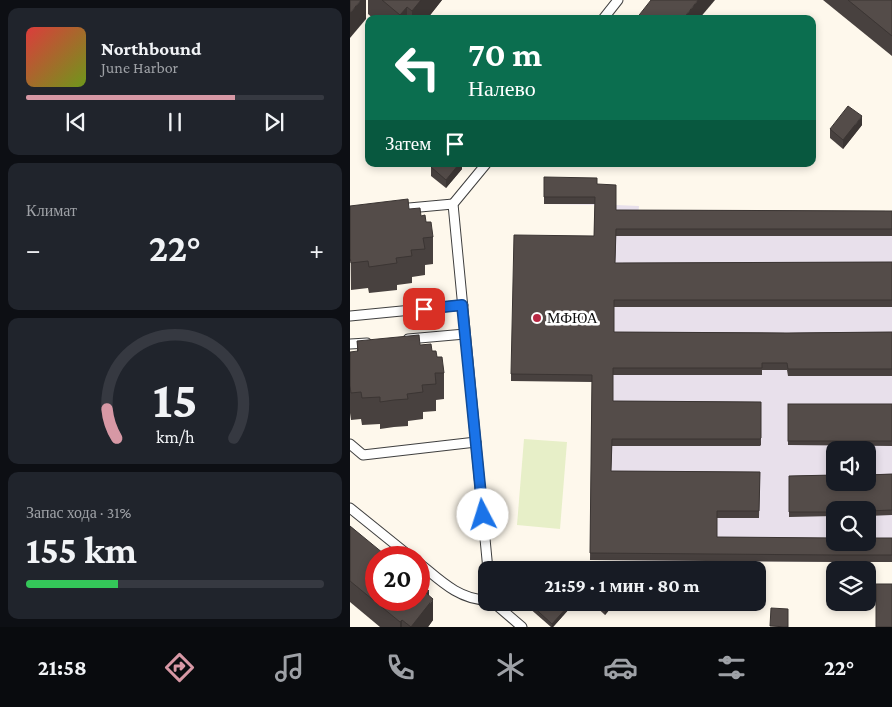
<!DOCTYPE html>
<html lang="ru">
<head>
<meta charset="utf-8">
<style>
  :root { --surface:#171b24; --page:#20242c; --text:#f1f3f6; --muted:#9ea1a6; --line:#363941; --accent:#d798a5 }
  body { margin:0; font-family:"Crimson Pro",serif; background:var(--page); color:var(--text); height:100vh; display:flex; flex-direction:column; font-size:19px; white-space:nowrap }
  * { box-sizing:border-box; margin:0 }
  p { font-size:16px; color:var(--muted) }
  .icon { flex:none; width:28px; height:28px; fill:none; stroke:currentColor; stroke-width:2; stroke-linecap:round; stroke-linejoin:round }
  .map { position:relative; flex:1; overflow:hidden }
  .drawer { display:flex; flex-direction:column; gap:8px; padding:8px; background:#0d0f14; width:350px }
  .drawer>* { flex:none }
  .guide { position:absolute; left:15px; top:15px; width:451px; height:152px; border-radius:10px; box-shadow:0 2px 8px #0003; background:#0b6e4f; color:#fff; overflow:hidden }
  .controls { position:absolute; left:476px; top:441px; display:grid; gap:10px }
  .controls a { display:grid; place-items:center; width:50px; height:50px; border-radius:10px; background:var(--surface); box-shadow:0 2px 8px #0003; font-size:25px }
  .speed { position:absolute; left:15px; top:546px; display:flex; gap:10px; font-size:25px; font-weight:700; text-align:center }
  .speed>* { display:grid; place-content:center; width:65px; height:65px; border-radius:50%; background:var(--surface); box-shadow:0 2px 8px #0003; line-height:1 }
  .speed .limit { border:8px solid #d22; background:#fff; color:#111 }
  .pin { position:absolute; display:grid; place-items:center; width:42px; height:42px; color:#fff; margin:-21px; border-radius:10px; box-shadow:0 2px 8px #0006 }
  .me { position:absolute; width:55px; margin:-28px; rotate:355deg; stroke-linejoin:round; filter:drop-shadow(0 0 4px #0008) }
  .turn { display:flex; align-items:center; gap:18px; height:105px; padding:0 20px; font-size:22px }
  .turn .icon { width:65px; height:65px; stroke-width:2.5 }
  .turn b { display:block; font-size:35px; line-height:42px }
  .then { display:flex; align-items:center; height:48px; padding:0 20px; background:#0003; gap:10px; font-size:19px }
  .big { font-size:38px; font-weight:700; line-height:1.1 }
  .drawer .card { flex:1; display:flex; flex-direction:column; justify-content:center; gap:8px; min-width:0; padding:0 18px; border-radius:10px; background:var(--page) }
  .drawer .dial { align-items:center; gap:0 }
  .dial svg { height:130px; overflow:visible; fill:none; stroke:var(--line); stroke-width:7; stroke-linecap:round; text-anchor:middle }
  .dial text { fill:var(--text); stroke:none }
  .song { display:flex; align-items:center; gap:15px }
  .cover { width:60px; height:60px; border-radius:8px; background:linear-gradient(135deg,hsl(0 70% 55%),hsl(80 70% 35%)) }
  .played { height:5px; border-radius:2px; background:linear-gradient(90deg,var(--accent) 70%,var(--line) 70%) }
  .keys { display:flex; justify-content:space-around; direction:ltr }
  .heat { display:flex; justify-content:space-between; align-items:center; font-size:28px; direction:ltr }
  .charge { height:8px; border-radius:4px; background:linear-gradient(90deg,#34c759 31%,var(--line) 0) }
  .trip { position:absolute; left:128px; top:561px; width:288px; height:50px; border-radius:10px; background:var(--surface); box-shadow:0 2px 8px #0003; font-weight:700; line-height:50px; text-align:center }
  .tabs { display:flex; height:80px; justify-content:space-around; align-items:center; background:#090b0e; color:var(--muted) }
  .tabs .icon { width:35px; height:35px }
  .tabs .active { color:var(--accent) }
  .tabs b { font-size:22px; color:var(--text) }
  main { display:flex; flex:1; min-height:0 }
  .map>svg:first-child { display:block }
  .industrial { fill:#e8e0eb; fill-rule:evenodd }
  .pitch { fill:#e7efc8 }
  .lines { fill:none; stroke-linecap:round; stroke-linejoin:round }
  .lane-casing { stroke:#3f3f3f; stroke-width:11 }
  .lane { stroke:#fff; stroke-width:9 }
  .wall { fill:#48413f }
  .shaded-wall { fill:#3b3533 }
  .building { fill:#544c49; stroke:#3b3533 }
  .route-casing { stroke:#114b97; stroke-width:12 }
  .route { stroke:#1a73e8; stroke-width:9 }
  .poi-dot { fill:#b82843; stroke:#fff; stroke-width:2 }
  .labels { text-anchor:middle; stroke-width:5; stroke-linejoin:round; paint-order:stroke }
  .poi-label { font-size:15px; fill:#0c0c0c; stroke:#fff; text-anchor:start }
</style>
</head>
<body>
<main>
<section class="drawer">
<div class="card">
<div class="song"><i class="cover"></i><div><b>Northbound</b><p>June Harbor</p></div></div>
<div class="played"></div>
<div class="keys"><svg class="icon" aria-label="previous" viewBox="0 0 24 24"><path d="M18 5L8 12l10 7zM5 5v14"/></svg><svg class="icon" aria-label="pause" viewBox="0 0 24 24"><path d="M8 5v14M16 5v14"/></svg><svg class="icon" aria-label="next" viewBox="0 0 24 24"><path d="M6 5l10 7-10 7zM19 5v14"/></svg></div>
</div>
<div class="card"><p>Климат</p>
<div class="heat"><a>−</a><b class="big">22°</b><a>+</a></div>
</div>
<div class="card dial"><svg viewBox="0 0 100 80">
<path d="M14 69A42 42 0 1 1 86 69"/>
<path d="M14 69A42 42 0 0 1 8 51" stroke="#d798a5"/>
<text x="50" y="56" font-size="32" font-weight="700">15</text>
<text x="50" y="72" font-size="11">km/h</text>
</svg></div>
<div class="card"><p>Запас хода · 31%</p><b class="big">155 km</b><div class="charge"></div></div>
</section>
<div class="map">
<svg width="542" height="627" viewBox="0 0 542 627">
  <rect width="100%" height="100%" fill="#fef8ec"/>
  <path class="industrial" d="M194,184L247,191L266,192V205L289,206L288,217L542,218V562L240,560L245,205L194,204ZM485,450H518V482H485ZM485,510H518V542H485Z"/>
  <path class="pitch" d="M174,439L217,442L210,529L167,525Z"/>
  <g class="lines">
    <g class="lane-casing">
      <g id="lane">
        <path d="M253,19L268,0"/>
        <path d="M136,164L103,204L138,570"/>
        <path d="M48,209L103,204"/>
        <path d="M0,316L113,305"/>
        <path d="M58,339L115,334"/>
        <path d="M0,344L17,343"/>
        <path d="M0,444L13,455L126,442"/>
        <path d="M0,508L62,558"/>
        <path d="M69,563C90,580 108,599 136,600"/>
        <path d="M143,602L172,627"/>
      </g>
    </g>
    <use href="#lane" class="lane"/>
  </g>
  <g class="wall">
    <path d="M18,0H92L77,19H24L18,14Z"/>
    <path d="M473,0H542V56Z"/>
    <path d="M512,125L493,149L480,138V129Z"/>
    <path d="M112,164V169L96,188L81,176V167Z"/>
    <path d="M194,177L247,184L266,210L542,211V236H266L265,263L542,262V307H264V332L437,333L542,332V376H438L437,370H412V375H263V401L411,402V445L410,446H262L261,471L410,472L409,518H367V537L485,538H542V562H485L240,560L242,382L161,381V374L244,236L245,204H194Z"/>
    <path d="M0,206L59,209L71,216L76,222L83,237V264L75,265V275L62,277V283L47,285V290L19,293L18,288L1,290Z"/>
    <path d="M7,341L70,345L82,351L87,357L94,373V399L86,400V411L73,412V419L58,421V426L44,427L30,429V424L12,425L11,419L1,420L0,413V352H7Z"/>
    <path d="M438,404H542V446L438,445Z"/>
    <path d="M542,474V515L518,516V510H485V516L439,517V476Z"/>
    <path d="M0,526L79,595L83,620L78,627H30L0,602Z"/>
    <path d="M178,602L220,608L203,627H201L178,607Z"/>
    <path d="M241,602H265V603L255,615Z"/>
  </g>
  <g class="shaded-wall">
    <path d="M11,0H16V19L0,38V13Z"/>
    <path d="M71,0H92L77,19H62V11Z"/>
    <path d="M348,0H365L349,19H333Z"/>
    <path d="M57,7V19H50V15Z"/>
    <path d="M512,116V125L493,149V140Z"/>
    <path d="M109,164H112V169L96,188V180Z"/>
    <path d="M79,591V605L83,599V620L78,627H61L76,593Z"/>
    <path d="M262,602H265V603L255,615V610Z"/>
    <path d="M220,604V608L203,627H202V624Z"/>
    <path d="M52,620V627H50V622Z"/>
  </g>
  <g class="building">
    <path d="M0,0H11L0,13Z"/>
    <path d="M32,0H71L62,11L57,7L50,15Z"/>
    <path d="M301,0H348L333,19H286Z"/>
    <path d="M498,0H542V36Z"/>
    <path d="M498,106L512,116L493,140L480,129Z"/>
    <path d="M84,164H109L96,180L81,167Z"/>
    <path d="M194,177L247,178V184L266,185V210L542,211V229H266L265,263L542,262V300H264V332L437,333L542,332V369H438L437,363H412V368H263V401L411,402V438L410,439H262L261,471L410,472L409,511H367V537L485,538V542H518V538H542V555H485L240,553L242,375L161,374L164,235L244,236L245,197H194Z"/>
    <path d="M58,199L59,209L70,208L71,216L75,215L76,222H81L83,237L73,238L75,249L61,250L62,256L46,258L47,263L19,267L18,261L1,263L0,257V206Z"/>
    <path d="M69,335L70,345L81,344L82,351H86L87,357H92L94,373H85L86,384L72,385L73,392L57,394L58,399L44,400L30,402V397L12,398L11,392L1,393L0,386V352L8,351L7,341Z"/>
    <rect x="438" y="404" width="104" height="37"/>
    <path d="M542,474V510L518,511V510H485V512H439V476L485,475V482H518V475Z"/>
    <path d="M0,526L39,558H26V600H69V582L79,591L76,593L83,599L61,627L52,620L50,622L0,581Z"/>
    <rect x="526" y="584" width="16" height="43"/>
    <path d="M178,602H219L220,604L202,624Z"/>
    <path d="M246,602H262L255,610Z"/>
    <path d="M421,608L438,609V627L420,626Z"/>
  </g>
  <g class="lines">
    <g class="route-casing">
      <path id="route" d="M74,309L112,305L133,515"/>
    </g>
    <use href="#route" class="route"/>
  </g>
  <circle class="poi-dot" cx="187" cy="318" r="5"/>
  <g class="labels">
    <g class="poi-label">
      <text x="197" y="323">МФЮА</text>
    </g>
  </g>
</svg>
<div class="controls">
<a><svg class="icon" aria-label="sound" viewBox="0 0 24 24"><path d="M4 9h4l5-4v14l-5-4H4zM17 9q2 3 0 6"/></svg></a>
<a><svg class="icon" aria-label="search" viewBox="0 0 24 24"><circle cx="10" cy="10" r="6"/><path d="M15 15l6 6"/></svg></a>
<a><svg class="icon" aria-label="layers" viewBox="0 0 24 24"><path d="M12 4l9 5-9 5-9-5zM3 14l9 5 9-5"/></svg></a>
</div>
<div class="speed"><div class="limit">20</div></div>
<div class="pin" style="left:74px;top:309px;background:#d93025"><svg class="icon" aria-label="arrive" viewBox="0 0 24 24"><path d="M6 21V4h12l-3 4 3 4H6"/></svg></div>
<svg class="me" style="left:133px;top:515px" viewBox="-20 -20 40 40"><circle r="19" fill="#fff"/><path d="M0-13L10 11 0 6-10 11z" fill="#1a73e8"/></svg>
<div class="trip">21:59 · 1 мин · 80 m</div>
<div class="guide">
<div class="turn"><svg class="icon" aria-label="left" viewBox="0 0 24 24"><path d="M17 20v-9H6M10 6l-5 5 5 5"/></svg><div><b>70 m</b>Налево</div></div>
<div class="then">Затем<svg class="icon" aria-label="arrive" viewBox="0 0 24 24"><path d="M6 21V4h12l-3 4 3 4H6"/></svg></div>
</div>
</div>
</main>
<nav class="tabs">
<b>21:58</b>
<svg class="icon active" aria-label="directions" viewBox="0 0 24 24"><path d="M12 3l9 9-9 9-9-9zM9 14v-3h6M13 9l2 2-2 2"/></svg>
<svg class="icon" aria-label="music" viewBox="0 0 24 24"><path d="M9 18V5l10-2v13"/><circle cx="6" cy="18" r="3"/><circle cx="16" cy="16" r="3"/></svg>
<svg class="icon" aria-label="phone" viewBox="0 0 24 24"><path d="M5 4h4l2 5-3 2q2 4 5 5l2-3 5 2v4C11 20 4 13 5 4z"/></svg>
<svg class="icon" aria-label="climate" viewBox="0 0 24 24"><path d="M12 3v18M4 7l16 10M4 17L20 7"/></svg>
<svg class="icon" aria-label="car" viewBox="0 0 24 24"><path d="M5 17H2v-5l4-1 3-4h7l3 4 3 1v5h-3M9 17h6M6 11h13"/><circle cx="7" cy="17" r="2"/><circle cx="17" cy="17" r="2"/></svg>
<svg class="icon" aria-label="filters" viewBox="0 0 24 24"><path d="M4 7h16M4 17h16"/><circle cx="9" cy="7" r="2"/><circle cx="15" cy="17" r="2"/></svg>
<b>22°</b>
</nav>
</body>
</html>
